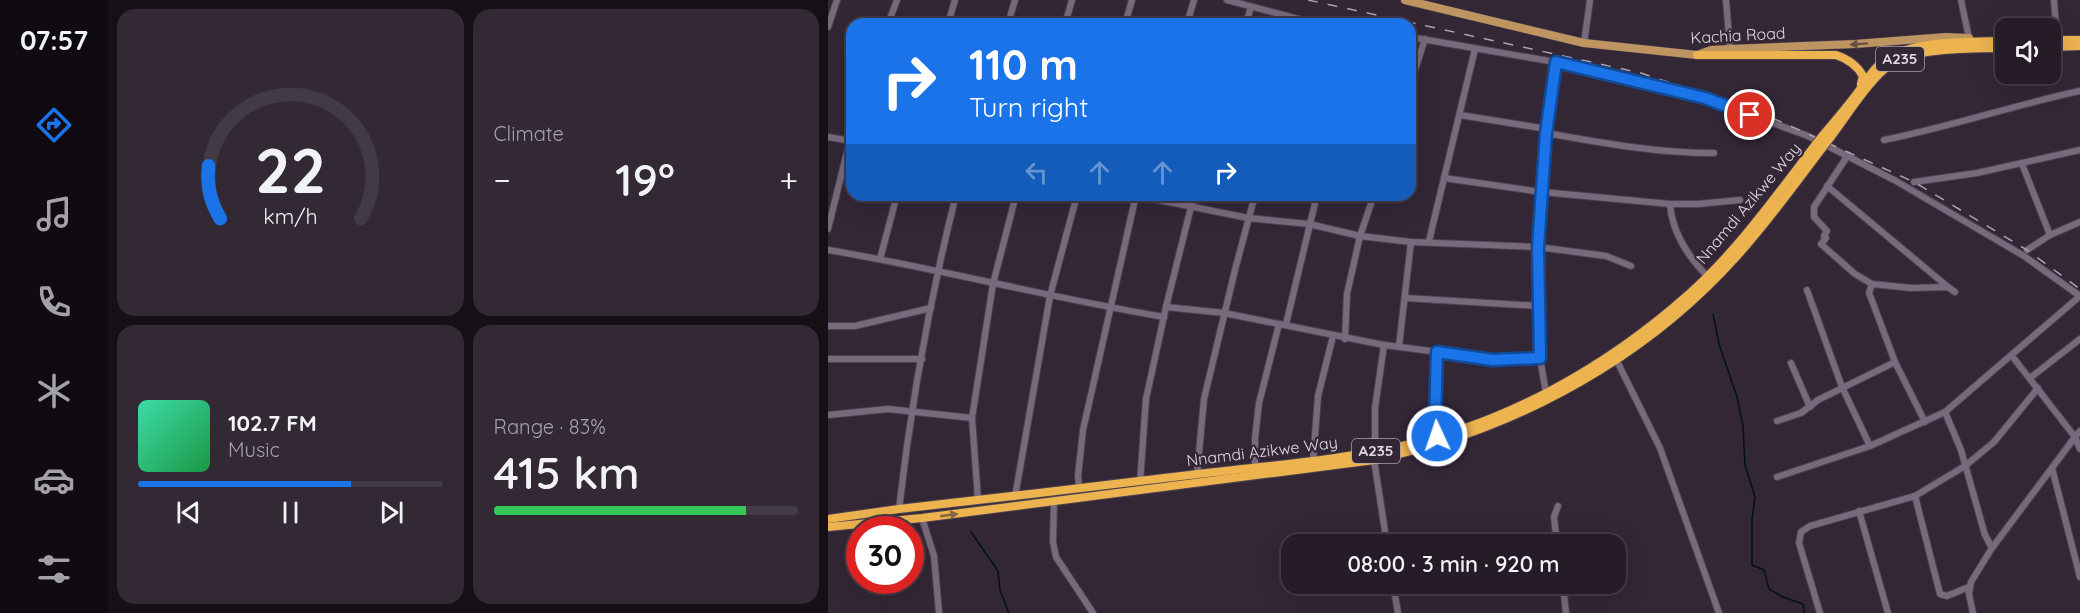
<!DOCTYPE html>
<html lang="en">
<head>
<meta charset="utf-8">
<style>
  :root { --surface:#261c28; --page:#322934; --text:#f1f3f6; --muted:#a4a1a8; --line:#423a45; --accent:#1a73e8 }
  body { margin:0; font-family:Quicksand,sans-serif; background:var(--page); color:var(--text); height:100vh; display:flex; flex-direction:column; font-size:22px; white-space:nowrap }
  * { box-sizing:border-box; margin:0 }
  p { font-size:20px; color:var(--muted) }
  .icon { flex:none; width:33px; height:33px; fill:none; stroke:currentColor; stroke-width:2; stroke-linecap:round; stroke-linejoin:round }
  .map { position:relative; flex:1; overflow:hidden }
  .drawer { display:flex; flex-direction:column; gap:9px; padding:9px; background:#150f16; width:720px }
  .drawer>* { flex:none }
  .top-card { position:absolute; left:18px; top:18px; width:570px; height:183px; border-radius:18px; box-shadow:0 6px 24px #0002,0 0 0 2px var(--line); background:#1a73e8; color:#fff; overflow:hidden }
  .buttons { position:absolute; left:1167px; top:18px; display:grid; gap:12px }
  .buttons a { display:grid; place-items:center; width:66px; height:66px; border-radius:12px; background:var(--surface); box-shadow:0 6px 24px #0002,0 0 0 2px var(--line); font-size:30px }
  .speed { position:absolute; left:18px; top:516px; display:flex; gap:12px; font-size:30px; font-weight:700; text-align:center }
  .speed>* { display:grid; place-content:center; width:78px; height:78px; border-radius:50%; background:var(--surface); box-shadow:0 6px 24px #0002,0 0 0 2px var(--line); line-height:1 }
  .speed .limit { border:9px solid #d22; background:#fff; color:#111 }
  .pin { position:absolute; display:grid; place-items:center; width:51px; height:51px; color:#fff; margin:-26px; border:3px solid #fff; border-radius:50%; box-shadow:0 2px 6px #0007 }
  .me { position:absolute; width:66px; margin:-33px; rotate:357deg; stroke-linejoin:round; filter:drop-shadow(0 0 4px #0008) }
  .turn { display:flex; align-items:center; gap:21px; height:126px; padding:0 24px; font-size:27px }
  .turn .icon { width:78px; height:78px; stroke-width:2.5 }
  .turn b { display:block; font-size:42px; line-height:51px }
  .lanes { display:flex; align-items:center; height:57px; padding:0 24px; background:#0003; justify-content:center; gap:30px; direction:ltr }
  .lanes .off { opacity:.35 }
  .big { font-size:45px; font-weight:600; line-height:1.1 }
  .drawer .tile { flex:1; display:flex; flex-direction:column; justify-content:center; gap:9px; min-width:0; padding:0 21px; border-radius:18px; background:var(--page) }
  .drawer .dial { align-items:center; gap:0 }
  .dial svg { height:156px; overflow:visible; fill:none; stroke:var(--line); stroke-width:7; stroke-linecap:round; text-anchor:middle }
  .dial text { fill:var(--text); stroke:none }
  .song { display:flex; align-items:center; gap:18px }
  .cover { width:72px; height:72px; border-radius:9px; background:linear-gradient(135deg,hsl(160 70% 55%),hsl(140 70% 35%)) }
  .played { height:6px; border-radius:3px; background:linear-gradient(90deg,var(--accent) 70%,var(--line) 70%) }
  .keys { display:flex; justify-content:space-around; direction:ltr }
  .heat { display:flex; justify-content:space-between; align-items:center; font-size:33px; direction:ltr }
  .charge { height:9px; border-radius:4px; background:linear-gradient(90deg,#34c759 83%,var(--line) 0) }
  .drawer .tiles { flex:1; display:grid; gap:9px; grid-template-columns:repeat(2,1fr) }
  .trip { position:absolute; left:453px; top:534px; width:345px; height:60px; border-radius:18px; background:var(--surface); box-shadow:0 6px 24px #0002,0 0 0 2px var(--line); font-weight:600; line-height:60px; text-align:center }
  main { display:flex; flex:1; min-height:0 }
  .tab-bar { display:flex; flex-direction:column; width:108px; justify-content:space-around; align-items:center; background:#0f0b10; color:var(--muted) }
  .tab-bar .icon { width:42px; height:42px }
  .tab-bar .active { color:var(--accent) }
  .tab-bar b { font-size:27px; color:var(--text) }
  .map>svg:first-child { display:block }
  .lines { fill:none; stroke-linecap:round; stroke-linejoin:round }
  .stream { stroke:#01111f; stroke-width:1.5 }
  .minor-casing { stroke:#4d4250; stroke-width:8 }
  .major-casing { stroke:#4d4250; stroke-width:9 }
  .highway-casing { stroke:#4d4250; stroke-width:10 }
  .minor { stroke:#79697c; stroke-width:6 }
  .major { stroke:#be9560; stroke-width:8 }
  .highway { stroke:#ecb34e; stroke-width:8 }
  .rail { stroke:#aca2ae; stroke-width:1.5; stroke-dasharray:10 10; stroke-linecap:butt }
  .highway-bridge-casing { stroke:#4d4250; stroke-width:10; stroke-linecap:butt }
  .highway-bridge { stroke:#ecb34e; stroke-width:8 }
  .oneway { fill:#6b5246 }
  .oneway2 { fill:#866540 }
  .route-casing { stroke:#114b97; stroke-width:15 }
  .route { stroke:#1a73e8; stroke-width:10 }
  .labels { text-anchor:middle; stroke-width:4.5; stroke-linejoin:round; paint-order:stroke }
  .shield { fill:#332635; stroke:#aca2ae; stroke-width:1.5 }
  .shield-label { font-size:15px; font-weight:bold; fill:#e0d7e2 }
  .street-label { font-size:16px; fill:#e0d7e2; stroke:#332635 }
</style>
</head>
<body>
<main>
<nav class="tab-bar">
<b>07:57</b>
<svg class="icon active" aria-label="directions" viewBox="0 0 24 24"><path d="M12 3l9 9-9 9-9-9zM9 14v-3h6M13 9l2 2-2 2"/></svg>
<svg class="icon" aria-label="music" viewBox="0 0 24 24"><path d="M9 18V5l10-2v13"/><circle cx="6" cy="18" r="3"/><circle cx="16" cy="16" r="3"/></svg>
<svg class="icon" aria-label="phone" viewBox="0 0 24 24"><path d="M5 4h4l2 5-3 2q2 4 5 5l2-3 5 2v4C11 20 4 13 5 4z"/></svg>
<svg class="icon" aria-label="climate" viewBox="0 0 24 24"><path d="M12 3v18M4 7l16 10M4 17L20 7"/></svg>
<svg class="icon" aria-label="car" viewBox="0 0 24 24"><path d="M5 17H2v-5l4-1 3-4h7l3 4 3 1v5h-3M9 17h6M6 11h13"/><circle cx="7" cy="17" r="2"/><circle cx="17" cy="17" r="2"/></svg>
<svg class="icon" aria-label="filters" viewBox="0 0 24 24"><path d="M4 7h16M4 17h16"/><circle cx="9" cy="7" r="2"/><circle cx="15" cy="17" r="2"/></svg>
</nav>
<section class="drawer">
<div class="tiles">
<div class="tile dial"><svg viewBox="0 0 100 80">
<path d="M14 69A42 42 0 1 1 86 69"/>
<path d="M14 69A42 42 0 0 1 8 42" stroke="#1a73e8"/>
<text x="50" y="56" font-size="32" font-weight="700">22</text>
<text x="50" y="72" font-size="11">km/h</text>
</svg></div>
<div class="tile"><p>Climate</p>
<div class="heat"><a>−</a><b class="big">19°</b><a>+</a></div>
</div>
<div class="tile">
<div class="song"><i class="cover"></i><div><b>102.7 FM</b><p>Music</p></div></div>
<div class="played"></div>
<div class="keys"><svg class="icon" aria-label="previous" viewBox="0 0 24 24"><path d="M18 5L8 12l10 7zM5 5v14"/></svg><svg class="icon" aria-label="pause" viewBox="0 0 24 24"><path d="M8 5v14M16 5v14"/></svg><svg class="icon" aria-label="next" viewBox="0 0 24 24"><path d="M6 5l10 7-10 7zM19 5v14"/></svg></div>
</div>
<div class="tile"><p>Range · 83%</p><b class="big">415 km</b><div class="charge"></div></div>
</div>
</section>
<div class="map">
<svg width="1252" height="613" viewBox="0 0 1252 613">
  <rect width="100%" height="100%" fill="#332635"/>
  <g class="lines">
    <g class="stream">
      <path d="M885,314L891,344L909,397L915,426L917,465L927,497L924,520V565L936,570L941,589L955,597L975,604L976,613"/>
      <path d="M143,532L170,571L172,590L181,613"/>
    </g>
    <g class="minor-casing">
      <g id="minor">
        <path d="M399,0L474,20L504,24"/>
        <path d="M898,0L902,49"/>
        <path d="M1133,0L1141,38"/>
        <path d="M1226,0L1229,40"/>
        <path d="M60,24L69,0"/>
        <path d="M120,24L127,0"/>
        <path d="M180,24L187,0"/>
        <path d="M237,24L244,0"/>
        <path d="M297,24L304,0"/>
        <path d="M359,24L366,0"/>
        <path d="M418,24L423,7"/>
        <path d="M0,27L9,0"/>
        <path d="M582,37L727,62L778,73L877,98L980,136L1068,181L1196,256L1252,296"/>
        <path d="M756,43L762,0"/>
        <path d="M582,85L597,39"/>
        <path d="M632,115L719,129"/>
        <path d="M718,133C774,143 829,153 886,153"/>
        <path d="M0,137L23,141"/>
        <path d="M1056,140C1122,127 1186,105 1252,91"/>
        <path d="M1020,155L986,207V217L999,231L996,236L998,238L993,244L1027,274L1044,284L1041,293L1043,298L1067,362L1097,422"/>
        <path d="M1194,164L1222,235"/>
        <path d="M616,178L714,192L842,204H870L912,200"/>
        <path d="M1086,182L1149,173L1252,150"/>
        <path d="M999,186L1120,287"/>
        <path d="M306,195L420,218L481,224L532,236L583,242L710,247L778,256L803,266"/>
        <path d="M842,204C844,233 860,256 879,276"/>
        <path d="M0,229L24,132"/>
        <path d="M601,241L647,49"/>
        <path d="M0,250C113,269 223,298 336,317"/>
        <path d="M1199,250L1222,235L1252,222"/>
        <path d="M52,259L69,195"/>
        <path d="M1044,284L1083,288L1120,287L1127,292"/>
        <path d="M979,290L1014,387L1042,446"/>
        <path d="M577,298L712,306"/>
        <path d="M338,307L396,313L556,345L665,359L712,358"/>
        <path d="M458,324L489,195"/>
        <path d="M0,326H27L103,308"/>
        <path d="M517,339L519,294L532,236L546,195"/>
        <path d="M571,346L583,242"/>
        <path d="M608,352L607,422L609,436"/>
        <path d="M0,359H94"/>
        <path d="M788,359L832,448L891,613"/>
        <path d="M963,363L982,407"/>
        <path d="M1202,378L1252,339"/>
        <path d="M718,393L712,358L710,247L718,133L727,62"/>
        <path d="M1117,412L1133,450L1157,535L1164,548"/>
        <path d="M0,415L60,409L144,418"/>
        <path d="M949,421L973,413L990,400L1067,362"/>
        <path d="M1252,431L1247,437L1252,449"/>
        <path d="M547,451V408L556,345"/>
        <path d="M546,460L559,544"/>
        <path d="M485,461L490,396L505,336"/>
        <path d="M427,468V438L431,403L451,324"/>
        <path d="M1224,468L1252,577"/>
        <path d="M369,474L376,399L407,270L427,195"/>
        <path d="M949,477L1042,446L1117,412L1252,296"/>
        <path d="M312,482L318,399L338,307L366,195"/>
        <path d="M251,489L250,476L255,430L308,195"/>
        <path d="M1087,496L1112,594L1119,596L1141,587"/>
        <path d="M187,497L222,296L249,195"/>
        <path d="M150,500L144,418L165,284L188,195"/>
        <path d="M226,500L225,542L228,557L265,613"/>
        <path d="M71,509C83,403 102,298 128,195"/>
        <path d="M1031,511L1060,613"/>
        <path d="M94,518L106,556L111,613"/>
        <path d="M729,544L726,517L730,506"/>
        <path d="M565,584L570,613"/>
        <path d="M735,584L738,613"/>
        <path d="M992,613L971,543L973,532L982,526L1087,496L1137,466L1166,442L1210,388"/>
        <path d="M1145,613L1141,594L1143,582L1164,548L1247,437L1184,356"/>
      </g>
    </g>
    <g class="major-casing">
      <path id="major" d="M577,0L756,43L869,55L883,50L902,49L1027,44L1118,37L1141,38"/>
    </g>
    <g class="highway-casing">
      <g id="highway">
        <path d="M1222,40H1252"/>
        <path d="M1222,47L1252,46"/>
        <path d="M869,55H1008C1020,59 1029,65 1035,76L1033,84"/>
        <path d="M995,135C1007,121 1019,107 1030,92C1038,82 1043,71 1053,63C1082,39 1141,42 1178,41"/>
        <path d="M1002,138C1018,117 1042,78 1064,63C1087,48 1149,48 1178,48"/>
        <path d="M0,519L71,509C171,498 270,486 370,474C437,466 504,461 570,447C678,424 779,367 861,294C910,250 948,196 988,144"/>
        <path d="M0,527L94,518L546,460C568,454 591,450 612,443C724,408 829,345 908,257C940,222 967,184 995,147"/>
      </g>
    </g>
    <use href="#minor" class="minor"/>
    <use href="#major" class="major"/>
    <use href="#highway" class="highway"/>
    <path class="rail" d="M480,0L813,73L940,116L1086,182L1199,250L1252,289"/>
    <g class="highway-bridge-casing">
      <g id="highway-bridge">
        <path d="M988,144L995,135"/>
        <path d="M995,147L1002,138"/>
      </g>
    </g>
    <use href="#highway-bridge" class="highway-bridge"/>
  </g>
  <defs><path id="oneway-solid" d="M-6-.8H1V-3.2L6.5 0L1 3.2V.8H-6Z" transform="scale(1.5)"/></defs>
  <use class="oneway" href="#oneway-solid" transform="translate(1031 44) rotate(176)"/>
  <use class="oneway2" href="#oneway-solid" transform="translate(121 515) rotate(-8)"/>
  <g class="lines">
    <g class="route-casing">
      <path id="route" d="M609,436L607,422L609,352L665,360L712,358L710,247L718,133L728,62L877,98L922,115"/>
    </g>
    <use href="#route" class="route"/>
  </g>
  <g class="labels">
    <g class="shield">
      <rect x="1048" y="47" width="48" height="24" rx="4.5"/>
      <rect x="524" y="439" width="48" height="24" rx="4.5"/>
    </g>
    <g class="shield-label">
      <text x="1072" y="64">A235</text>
      <text x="548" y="456">A235</text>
    </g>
    <g class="street-label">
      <text transform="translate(910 35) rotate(-3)" y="6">Kachia Road</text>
      <text transform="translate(920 203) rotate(-50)" y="6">Nnamdi Azikwe Way</text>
      <text transform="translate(434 451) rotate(-7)" y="6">Nnamdi Azikwe Way</text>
    </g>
  </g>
</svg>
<div class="buttons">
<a><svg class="icon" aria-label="sound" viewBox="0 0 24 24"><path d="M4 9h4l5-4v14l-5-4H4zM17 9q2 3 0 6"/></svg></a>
</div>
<div class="speed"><div class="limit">30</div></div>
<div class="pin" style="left:922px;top:115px;background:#d93025"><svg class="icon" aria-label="arrive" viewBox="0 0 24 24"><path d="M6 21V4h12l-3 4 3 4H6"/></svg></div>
<svg class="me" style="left:609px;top:436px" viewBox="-20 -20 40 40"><circle r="17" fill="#1a73e8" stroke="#fff" stroke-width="3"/><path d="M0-11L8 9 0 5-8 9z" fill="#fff"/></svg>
<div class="trip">08:00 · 3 min · 920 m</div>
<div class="top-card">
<div class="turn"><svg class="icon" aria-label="right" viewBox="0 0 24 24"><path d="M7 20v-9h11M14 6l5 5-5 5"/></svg><div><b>110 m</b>Turn right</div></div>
<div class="lanes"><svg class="icon off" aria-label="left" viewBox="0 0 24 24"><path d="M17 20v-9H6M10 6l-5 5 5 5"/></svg><svg class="icon off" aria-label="ahead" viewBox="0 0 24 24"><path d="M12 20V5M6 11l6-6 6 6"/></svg><svg class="icon off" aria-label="ahead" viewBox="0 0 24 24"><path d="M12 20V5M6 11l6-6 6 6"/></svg><svg class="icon" aria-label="right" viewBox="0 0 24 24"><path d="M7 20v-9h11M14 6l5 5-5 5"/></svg></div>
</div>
</div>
</main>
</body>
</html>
